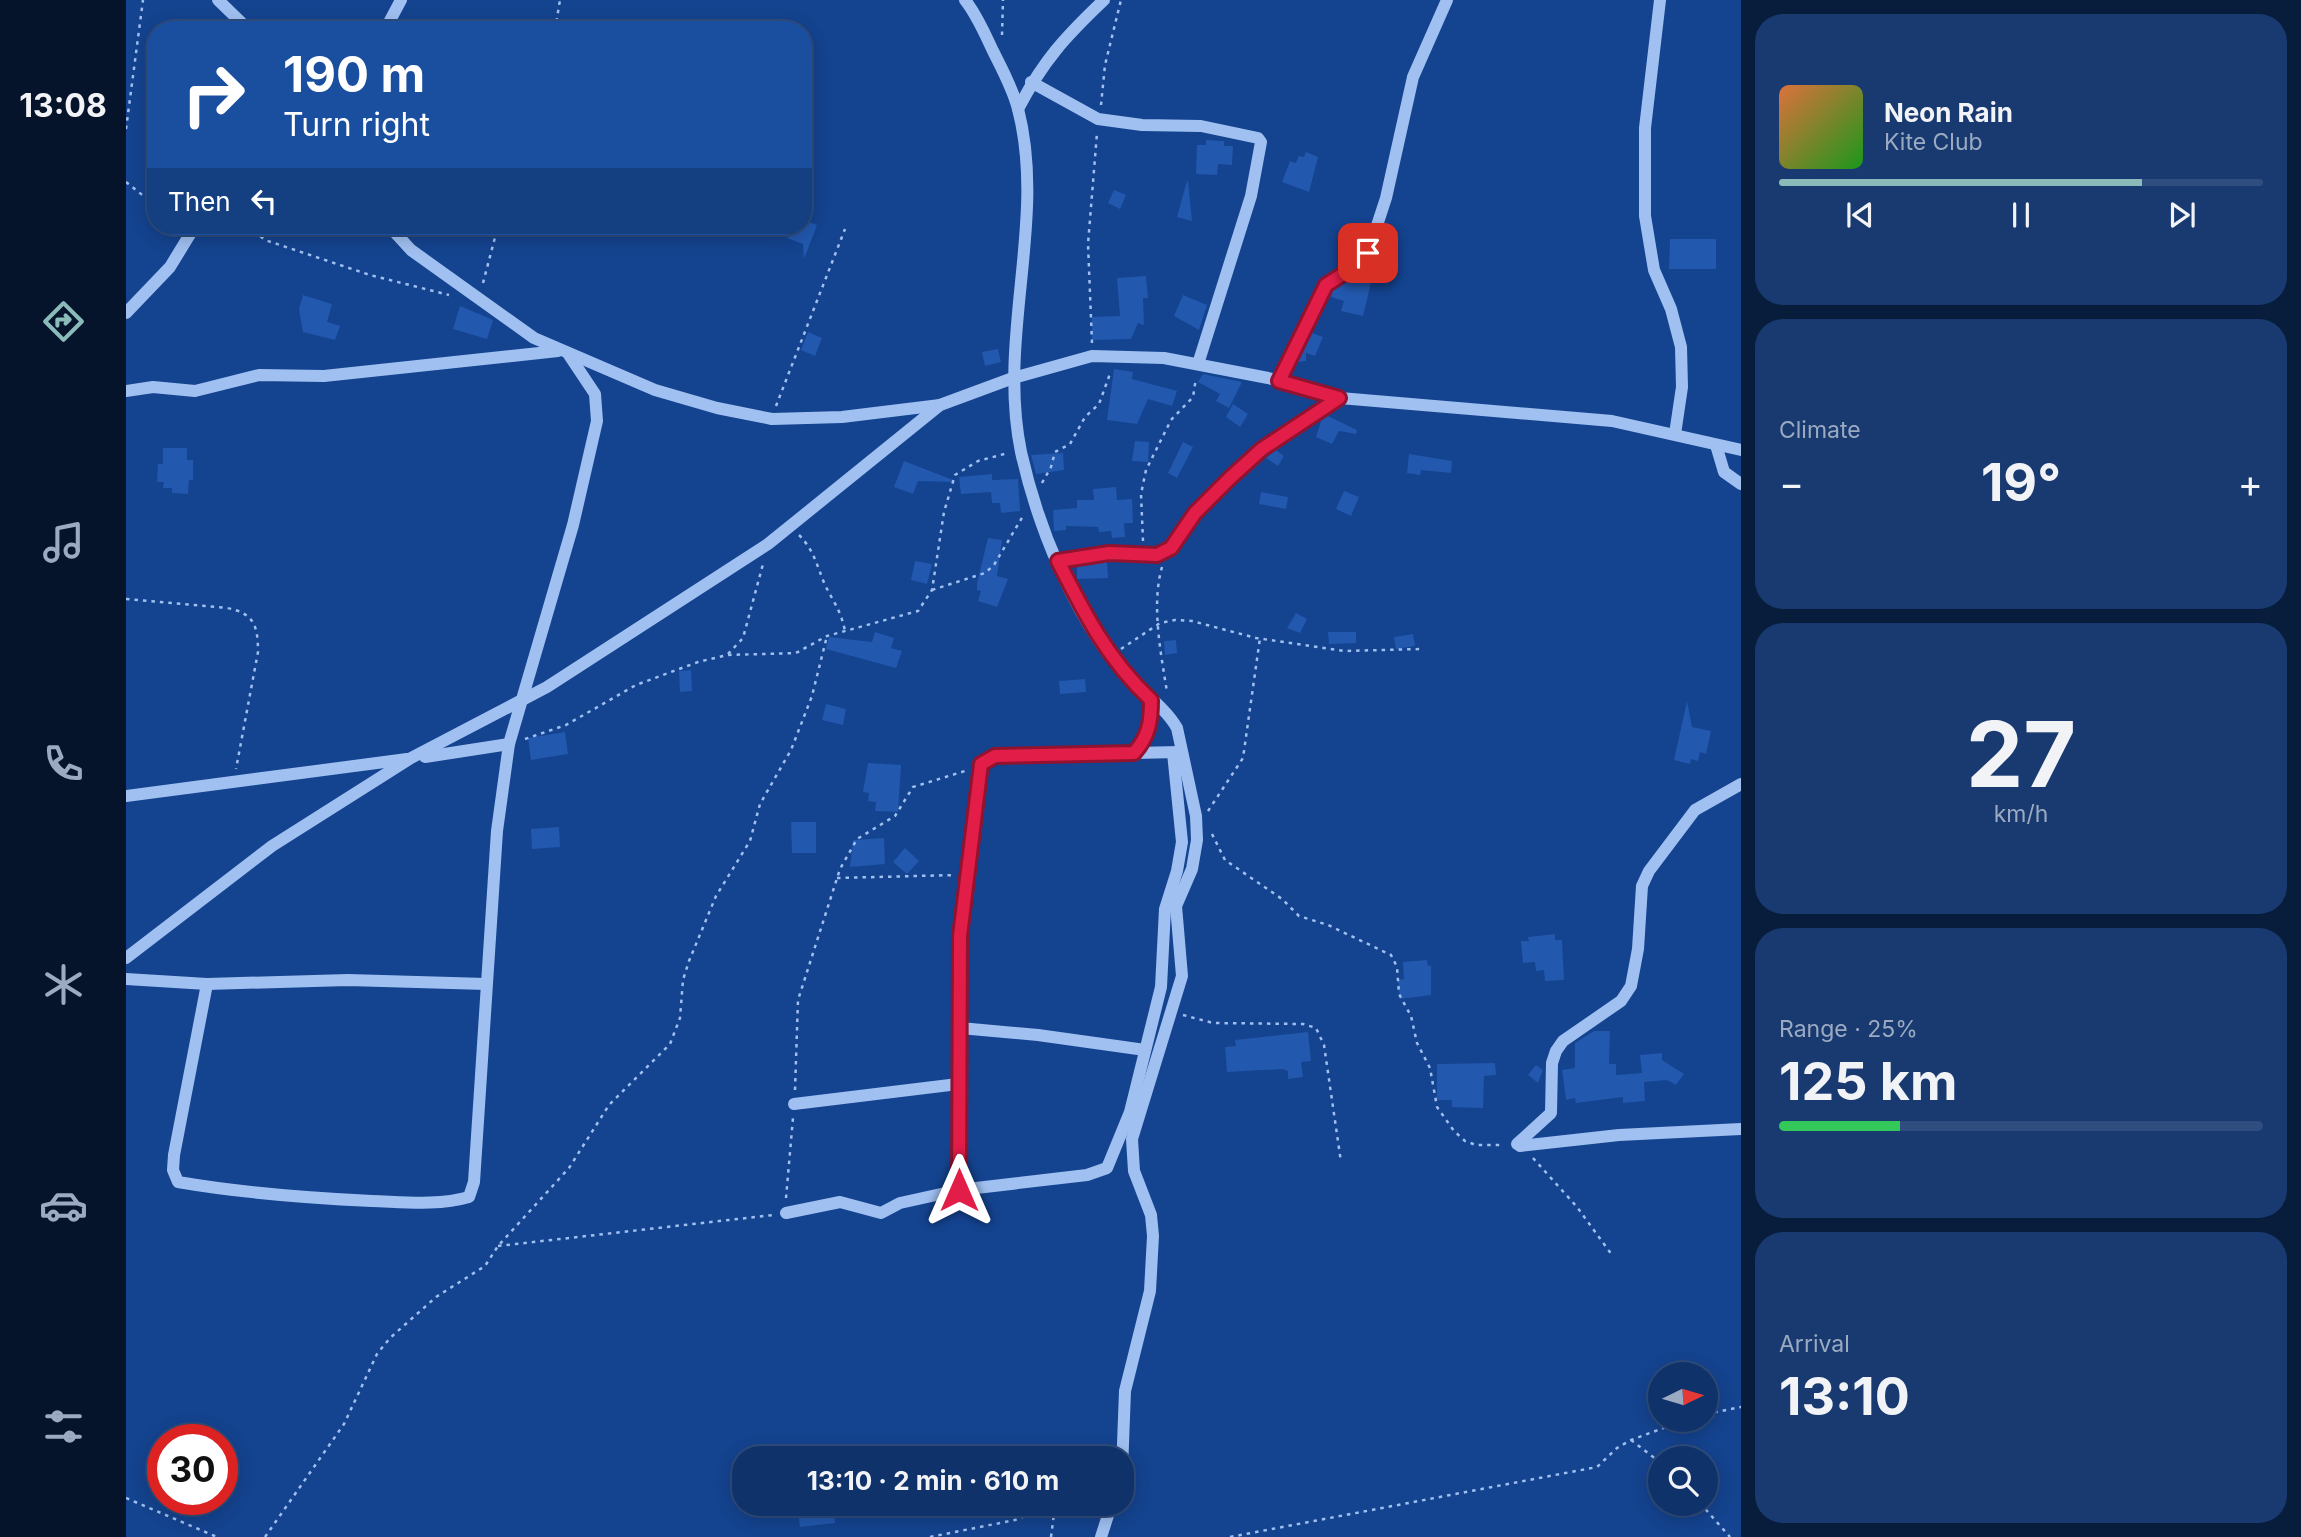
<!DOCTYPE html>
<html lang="en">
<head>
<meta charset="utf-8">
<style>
  :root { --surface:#0f326b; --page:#183a71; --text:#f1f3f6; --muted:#9baac1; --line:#2f4d7e; --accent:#8bbbb9 }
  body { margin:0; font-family:Inter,sans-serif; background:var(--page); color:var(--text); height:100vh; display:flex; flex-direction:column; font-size:26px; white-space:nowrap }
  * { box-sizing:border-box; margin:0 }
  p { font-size:23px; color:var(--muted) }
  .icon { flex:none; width:38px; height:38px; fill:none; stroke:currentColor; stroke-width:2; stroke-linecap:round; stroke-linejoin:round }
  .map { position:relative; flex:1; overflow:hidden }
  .sheet { display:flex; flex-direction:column; gap:14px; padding:14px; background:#081c3b; width:560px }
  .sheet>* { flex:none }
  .guide { position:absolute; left:21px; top:21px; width:665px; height:214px; border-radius:28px; box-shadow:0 4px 18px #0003,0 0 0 2px var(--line); background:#1a4fa0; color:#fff; overflow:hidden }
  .needle { width:46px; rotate:85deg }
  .fabs { position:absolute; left:1522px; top:1362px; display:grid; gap:14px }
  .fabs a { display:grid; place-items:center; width:70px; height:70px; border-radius:50%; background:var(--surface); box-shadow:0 4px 18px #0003,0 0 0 2px var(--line); font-size:35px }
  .speed { position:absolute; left:21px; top:1424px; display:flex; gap:14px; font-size:35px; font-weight:700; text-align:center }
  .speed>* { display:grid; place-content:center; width:91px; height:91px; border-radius:50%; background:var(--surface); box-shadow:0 4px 18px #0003,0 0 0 2px var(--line); line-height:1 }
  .speed .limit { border:10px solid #d22; background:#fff; color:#111 }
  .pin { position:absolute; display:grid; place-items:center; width:60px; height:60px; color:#fff; margin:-30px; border-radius:14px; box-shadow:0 4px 10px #0006 }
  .me { position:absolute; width:77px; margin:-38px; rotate:0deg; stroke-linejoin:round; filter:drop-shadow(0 0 5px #0008) }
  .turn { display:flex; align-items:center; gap:24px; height:147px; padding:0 21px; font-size:32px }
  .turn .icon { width:91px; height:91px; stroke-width:2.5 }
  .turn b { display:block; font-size:49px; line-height:60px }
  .then { display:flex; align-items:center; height:66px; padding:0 21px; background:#0003; gap:14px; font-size:26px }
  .big { font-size:52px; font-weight:700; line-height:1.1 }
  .sheet .card { flex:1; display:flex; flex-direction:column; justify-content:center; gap:10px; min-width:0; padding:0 24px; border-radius:28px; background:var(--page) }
  .sheet .dial { align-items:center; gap:0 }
  .dial b { font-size:91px; line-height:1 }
  .song { display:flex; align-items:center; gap:21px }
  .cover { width:84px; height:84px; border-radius:10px; background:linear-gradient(135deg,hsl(20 70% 55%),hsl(120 70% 35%)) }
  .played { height:7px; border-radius:4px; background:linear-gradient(90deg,var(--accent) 75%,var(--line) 75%) }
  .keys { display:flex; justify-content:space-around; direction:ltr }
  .heat { display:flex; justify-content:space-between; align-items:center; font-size:38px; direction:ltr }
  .charge { height:10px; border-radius:5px; background:linear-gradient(90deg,#34c759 25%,var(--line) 0) }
  .trip { position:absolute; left:606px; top:1446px; width:402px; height:70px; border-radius:28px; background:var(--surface); box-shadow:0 4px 18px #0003,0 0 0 2px var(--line); font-weight:700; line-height:70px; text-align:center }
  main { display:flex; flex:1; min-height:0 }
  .tabs { display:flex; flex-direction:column; width:126px; justify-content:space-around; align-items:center; background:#06142b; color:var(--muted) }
  .tabs .icon { width:49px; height:49px }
  .tabs .active { color:var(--accent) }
  .tabs b { font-size:32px; color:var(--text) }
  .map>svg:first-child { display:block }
  .building { fill:#2258ae }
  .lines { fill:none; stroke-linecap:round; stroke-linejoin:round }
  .path { stroke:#a0c0f1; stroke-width:2.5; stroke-dasharray:3.5 5; stroke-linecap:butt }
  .minor { stroke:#a0c0f1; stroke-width:12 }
  .route-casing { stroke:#92132f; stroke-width:18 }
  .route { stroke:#e11d48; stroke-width:12 }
</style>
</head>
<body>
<main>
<nav class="tabs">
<b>13:08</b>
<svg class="icon active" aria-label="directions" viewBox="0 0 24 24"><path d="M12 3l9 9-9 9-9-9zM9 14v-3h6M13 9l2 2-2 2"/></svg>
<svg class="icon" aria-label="music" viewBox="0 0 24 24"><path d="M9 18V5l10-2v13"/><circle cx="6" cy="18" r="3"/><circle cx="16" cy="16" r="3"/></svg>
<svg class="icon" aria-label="phone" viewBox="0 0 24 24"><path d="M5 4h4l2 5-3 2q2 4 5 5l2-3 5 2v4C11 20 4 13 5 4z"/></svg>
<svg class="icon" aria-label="climate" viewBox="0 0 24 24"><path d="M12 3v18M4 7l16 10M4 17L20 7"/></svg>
<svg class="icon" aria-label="car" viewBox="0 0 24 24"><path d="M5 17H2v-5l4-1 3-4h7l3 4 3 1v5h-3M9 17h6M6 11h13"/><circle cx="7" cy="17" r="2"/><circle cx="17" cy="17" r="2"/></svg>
<svg class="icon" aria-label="filters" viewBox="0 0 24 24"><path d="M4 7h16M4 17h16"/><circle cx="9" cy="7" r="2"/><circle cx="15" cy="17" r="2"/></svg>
</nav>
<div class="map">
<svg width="1615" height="1537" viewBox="0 0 1615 1537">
  <rect width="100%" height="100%" fill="#14438f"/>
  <g class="building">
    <path d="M1080,140L1098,141V146H1107L1106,165L1092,164L1091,175L1070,174L1071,145H1080Z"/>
    <path d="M1180,152L1192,157L1183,192L1156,182L1164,161L1170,163L1173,156L1178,157Z"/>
    <path d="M1061,181H1062L1066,221L1051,217Z"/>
    <path d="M988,190L1000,195L994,209L982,203Z"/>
    <path d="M677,220L691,225L678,259L677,244L661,238L666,226H677Z"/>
    <path d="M1544,239H1590V269H1543Z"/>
    <path d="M1020,276L1022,298H1017L1018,325L1012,323L1005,339L966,340V317L994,316L991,278Z"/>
    <path d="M1226,278L1245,283L1237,316L1215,311L1218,301L1205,297L1207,291Z"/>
    <path d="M177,295L206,304L201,322L214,326L209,340L177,332L173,309Z"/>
    <path d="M1057,295L1081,305L1073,330L1048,316Z"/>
    <path d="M334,306L367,320L361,339L327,329Z"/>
    <path d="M682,332L696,338L689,356L675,350Z"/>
    <path d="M1186,333L1197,337L1189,356L1180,353V361L1172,362Z"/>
    <path d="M872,349L875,362L859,366L856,352Z"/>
    <path d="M988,369L1007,372L1006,379L1051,391L1046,406L1022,399L1011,424L981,420Z"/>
    <path d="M1077,374L1116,382L1103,408L1090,401L1094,394L1072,382Z"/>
    <path d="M1107,404L1122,414L1114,427L1100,417Z"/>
    <path d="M1202,416L1231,430L1230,434L1213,431L1206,444L1190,437L1195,421Z"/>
    <path d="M1009,441L1023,442L1022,462L1006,461Z"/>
    <path d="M1057,442L1067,447L1051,478L1042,473Z"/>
    <path d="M37,448H61V460H67V480H63L62,494L46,493V488H37L38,482H31L32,464H37Z"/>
    <path d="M1150,450L1158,456L1152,466L1140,458Z"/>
    <path d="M937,453L938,470L910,474L905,455Z"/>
    <path d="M1283,454L1326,461L1325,473L1295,470L1294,475L1281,473Z"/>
    <path d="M778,461L827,480L826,482L792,481L787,494L768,487Z"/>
    <path d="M866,474V480L892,479L894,511L875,513L874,503H866L865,492L835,494L833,477Z"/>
    <path d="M990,487L991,500L1006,499L1007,523H998L999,537L986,538L985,531L973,532L972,527L940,526V530L928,531L927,510L951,508V500H968L967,489Z"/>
    <path d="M1218,491L1233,497L1225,516L1210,509Z"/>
    <path d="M1135,492L1162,497L1160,509L1133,504Z"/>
    <path d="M862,538L876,540L871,576L882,579L871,607L852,601L855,591L851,590V583Z"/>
    <path d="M789,561L806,564L801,584L785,580Z"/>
    <path d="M981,562L982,578L951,579V567Z"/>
    <path d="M1170,613L1181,619L1174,633L1161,628Z"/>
    <path d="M749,632L768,638L765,648L776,651L770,668L700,649L703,637L746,642Z"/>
    <path d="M1202,632H1230V643L1203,644Z"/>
    <path d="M1287,634L1289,646L1270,649L1268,637Z"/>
    <path d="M1050,640L1051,653L1039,655L1038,641Z"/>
    <path d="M565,670L566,691L554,692L553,671Z"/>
    <path d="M959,679L960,692L934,694L933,681Z"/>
    <path d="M1561,701L1566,727L1585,731L1580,754L1574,752L1572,761L1565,759L1564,764L1548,760Z"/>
    <path d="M700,704L720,709L717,725L696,720Z"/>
    <path d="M439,732L442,754L405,760L402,738Z"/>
    <path d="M742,763L775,765L772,812L749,811L750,802L742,801L743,793L737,792Z"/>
    <path d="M665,822H690V853H666Z"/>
    <path d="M433,827L434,847L406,849L405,829Z"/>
    <path d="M758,838L759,864L724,867L727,840Z"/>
    <path d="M779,848L793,861L781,874L767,862Z"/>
    <path d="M1429,934V940H1436L1438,980L1419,981L1418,970L1410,971L1409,962L1397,963L1395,941H1403L1402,937Z"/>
    <path d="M1301,960L1302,966H1305V995L1274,999L1272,980L1278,979L1277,962Z"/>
    <path d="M1468,1031H1484L1483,1064H1490V1075L1516,1073L1514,1055L1536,1053V1060L1558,1074L1550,1085L1541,1080L1518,1082L1519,1101L1497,1103V1097L1450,1103L1449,1098L1440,1100L1436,1070L1449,1068V1043Z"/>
    <path d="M1182,1032L1185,1061L1175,1062L1177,1077L1162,1079V1071L1157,1069L1101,1072L1099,1047L1110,1046L1109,1040Z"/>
    <path d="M1369,1063L1370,1075L1358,1076L1357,1108L1326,1107V1100H1311V1064Z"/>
    <path d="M1410,1065L1417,1070L1412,1083L1402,1075Z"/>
    <path d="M707,1503L709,1523L674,1527L671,1505Z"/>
  </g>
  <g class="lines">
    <g class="path">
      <path d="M429,30L434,0"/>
      <path d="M876,35L877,0"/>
      <path d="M975,105L979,65L995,0"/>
      <path d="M0,129L17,0"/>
      <path d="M0,182L30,206"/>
      <path d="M121,226L139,240L244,275L323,295"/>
      <path d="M357,283L372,226"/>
      <path d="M966,343L962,244L971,133"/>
      <path d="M650,406L719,229"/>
      <path d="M916,483L925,467L929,452L944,444L959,417L973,404L985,371"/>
      <path d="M673,535C688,550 691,566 699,585C708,603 715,611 719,631"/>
      <path d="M1017,541L1015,494L1020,470L1045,420L1067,397L1070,378"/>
      <path d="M1036,567C1025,605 1035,654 1041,692"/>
      <path d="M806,590L859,573L868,565L897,516"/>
      <path d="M0,599L101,608C128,613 132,626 132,652L110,769"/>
      <path d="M995,649L1034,623L1049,620L1066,621L1130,638L1218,651L1295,649"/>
      <path d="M602,654L617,638L637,564"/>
      <path d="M399,739L440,725L510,685L572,662L601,655L670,653L701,636L792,611L806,590L818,512L829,475L852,461L882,453"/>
      <path d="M1082,811L1117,758L1134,638"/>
      <path d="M1086,834L1099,860L1156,899L1173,916L1202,925L1265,955L1271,967L1273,994L1285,1016L1291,1043L1304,1068L1311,1107L1328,1131L1339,1141L1350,1145H1377"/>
      <path d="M711,878L830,875"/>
      <path d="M1057,1015L1087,1023L1177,1024L1190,1028L1198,1045L1215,1162"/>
      <path d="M669,1090L672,1000L714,869L731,839L769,816L787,787L839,771"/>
      <path d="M1407,1158L1451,1207L1486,1255"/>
      <path d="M660,1198L667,1118"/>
      <path d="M372,1246L647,1215"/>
      <path d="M1580,1414L1615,1407"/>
      <path d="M1505,1440L1535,1463"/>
      <path d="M0,1498L91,1537"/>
      <path d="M1574,1503L1604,1537"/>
      <path d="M139,1537L218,1424L251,1354L264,1338L310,1297L359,1266L372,1246L443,1168L483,1105L544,1044L554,1018L557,980L563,961L590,896L624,841L634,804L665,750L686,696L701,636"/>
      <path d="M804,1537L889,1520L932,1503"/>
      <path d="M925,1537L929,1506"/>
      <path d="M1104,1537L1471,1467L1491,1448L1505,1440L1562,1419"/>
    </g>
    <g class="minor">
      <path d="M92,0L123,30"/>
      <path d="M839,0C851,15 859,34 867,51C876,69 887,89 892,109C921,220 871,336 895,452C911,524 947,615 996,671C1013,691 1038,705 1051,728L1070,816L1071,840L1066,869L1050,906L1056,976L1006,1139L1008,1171L1025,1215L1027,1236L1024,1291L999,1391L996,1470"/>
      <path d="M1534,0L1519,128V216L1528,270L1545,309L1555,347L1556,387L1549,434"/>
      <path d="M259,30L275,0"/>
      <path d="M905,82L972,119L1016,125L1075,126L1132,138L1135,142L1125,196L1072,364"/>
      <path d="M892,109C917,61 939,37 978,0"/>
      <path d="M263,226L285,250L408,338L529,390L591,408L646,419L716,417L814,405"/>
      <path d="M0,313L44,267L69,226"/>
      <path d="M1153,381L1200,285L1236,261L1242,253L1260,198L1287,77L1321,0"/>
      <path d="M0,391L27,387L69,391L133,375L198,376L432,351"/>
      <path d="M1590,445L1598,472L1615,484"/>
      <path d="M932,561L983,553L1031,555L1045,548L1069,513L1104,478L1136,449L1214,398"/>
      <path d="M1008,753L1024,729L1025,700"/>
      <path d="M299,757L383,744"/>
      <path d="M0,796L281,759"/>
      <path d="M0,958L146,846L285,758L421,687L642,544L814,405L887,378L966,356L1038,358L1142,378L1214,398L1486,421L1615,450"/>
      <path d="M0,979L81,984L222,980L360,984"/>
      <path d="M81,984L48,1155L47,1170L52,1182C116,1193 181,1198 246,1201C278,1202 312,1206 343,1197L348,1182L371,831L383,744L447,525L471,421L469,394L443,355"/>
      <path d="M834,1028L912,1035L1019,1050"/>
      <path d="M668,1104L832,1084"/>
      <path d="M1391,1144L1425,1113L1426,1063L1430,1051L1437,1041L1495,1001L1505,986L1512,949L1516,886L1523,871L1569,810L1615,784"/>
      <path d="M1394,1146L1493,1135L1615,1129"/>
      <path d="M833,1190L834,936L855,764L869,756L1054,752"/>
      <path d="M660,1213L714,1202L755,1213L774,1203L833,1190L961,1175L981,1168L1004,1112L1035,987L1039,909L1051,871L1056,842L1047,753"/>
      <path d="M975,1537L986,1503"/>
    </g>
  </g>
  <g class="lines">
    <g class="route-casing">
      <path id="route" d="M833,1190L834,936L855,764L869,756L1008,753C1023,736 1025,722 1025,700C982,660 958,613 932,561L983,553L1031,555L1045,548L1069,513L1104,478L1136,449L1213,398L1153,381L1200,285L1228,267L1242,253"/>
    </g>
    <use href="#route" class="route"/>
  </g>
</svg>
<div class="fabs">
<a><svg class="needle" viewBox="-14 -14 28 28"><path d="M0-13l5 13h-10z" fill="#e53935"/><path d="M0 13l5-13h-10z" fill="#9baac1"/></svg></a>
<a><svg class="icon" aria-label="search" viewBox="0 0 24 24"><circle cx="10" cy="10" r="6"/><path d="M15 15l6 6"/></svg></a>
</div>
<div class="speed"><div class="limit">30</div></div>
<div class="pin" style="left:1242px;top:253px;background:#d93025"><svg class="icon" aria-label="arrive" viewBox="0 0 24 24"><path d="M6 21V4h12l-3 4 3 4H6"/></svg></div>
<svg class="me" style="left:833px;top:1190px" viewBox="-20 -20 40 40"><path d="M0-17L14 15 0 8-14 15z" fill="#e11d48" stroke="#fff" stroke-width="4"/></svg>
<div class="trip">13:10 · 2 min · 610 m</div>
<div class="guide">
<div class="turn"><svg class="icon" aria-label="right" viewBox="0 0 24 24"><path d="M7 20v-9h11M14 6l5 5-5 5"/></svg><div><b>190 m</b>Turn right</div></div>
<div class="then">Then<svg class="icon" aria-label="left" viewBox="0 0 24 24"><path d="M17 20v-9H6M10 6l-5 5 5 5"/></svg></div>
</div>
</div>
<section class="sheet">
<div class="card">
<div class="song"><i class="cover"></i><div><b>Neon Rain</b><p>Kite Club</p></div></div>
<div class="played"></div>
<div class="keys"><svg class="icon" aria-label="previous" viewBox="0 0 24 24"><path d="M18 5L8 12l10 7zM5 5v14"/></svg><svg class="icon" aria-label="pause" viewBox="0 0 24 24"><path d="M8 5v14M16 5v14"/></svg><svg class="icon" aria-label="next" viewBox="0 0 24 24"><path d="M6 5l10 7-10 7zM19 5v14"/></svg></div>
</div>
<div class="card"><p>Climate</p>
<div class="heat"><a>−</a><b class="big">19°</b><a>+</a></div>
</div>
<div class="card dial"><b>27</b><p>km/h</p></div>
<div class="card"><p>Range · 25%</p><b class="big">125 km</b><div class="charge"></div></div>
<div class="card"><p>Arrival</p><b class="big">13:10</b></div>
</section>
</main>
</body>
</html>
